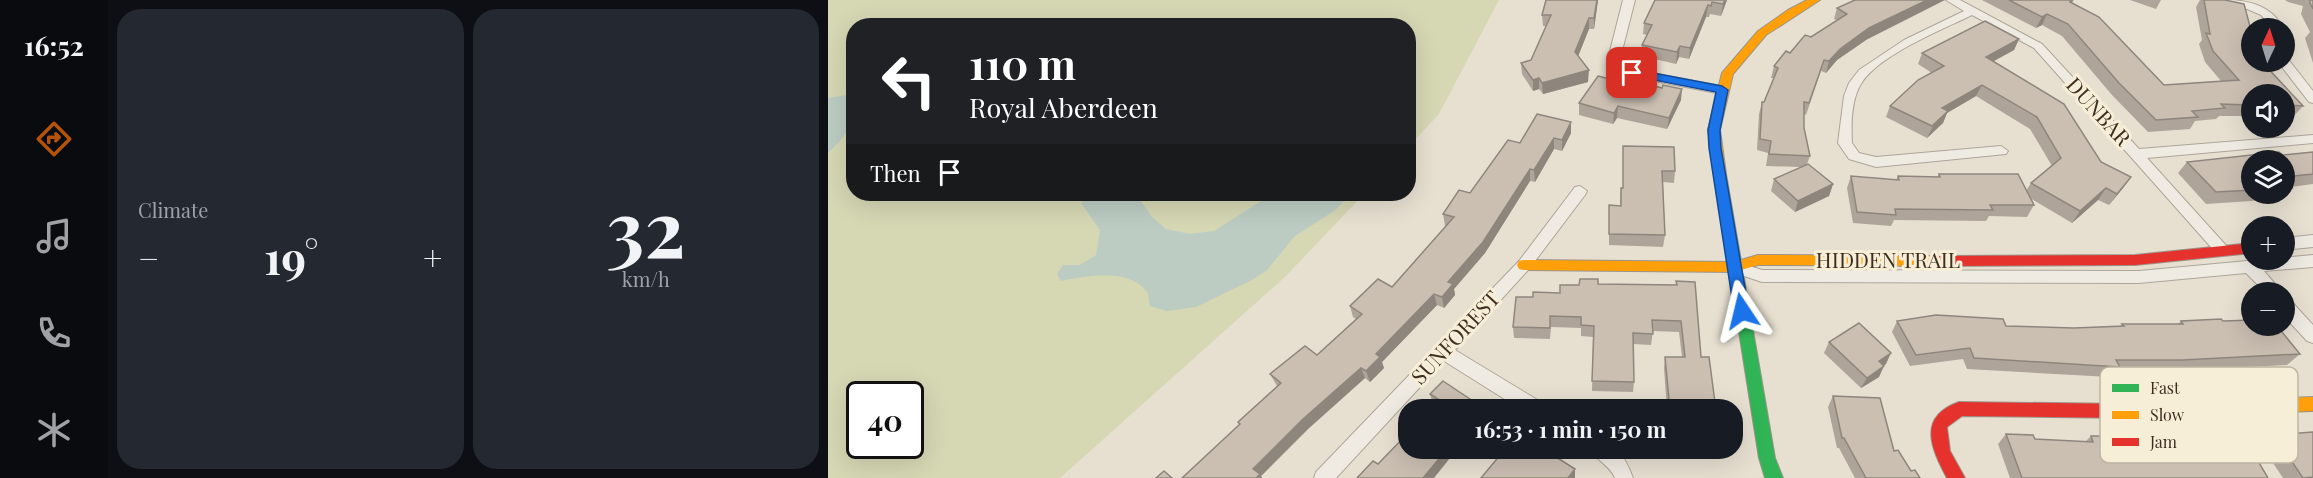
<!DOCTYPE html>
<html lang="en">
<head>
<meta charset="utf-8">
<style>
  :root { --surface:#171b24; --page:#242831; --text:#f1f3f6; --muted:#9ea1a6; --accent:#b45309 }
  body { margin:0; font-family:"Playfair Display",serif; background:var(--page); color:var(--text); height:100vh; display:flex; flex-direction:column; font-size:22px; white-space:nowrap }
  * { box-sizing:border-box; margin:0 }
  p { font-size:20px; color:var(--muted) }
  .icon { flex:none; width:33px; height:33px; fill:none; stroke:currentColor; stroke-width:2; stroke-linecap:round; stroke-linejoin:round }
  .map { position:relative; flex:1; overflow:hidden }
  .details { display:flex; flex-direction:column; gap:9px; padding:9px; background:#0d0f14; width:720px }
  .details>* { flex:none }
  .banner { position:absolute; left:18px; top:18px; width:570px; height:183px; border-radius:24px; box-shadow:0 6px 24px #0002; background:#202124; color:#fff; overflow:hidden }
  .needle { width:39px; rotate:4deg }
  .buttons { position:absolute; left:1413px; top:18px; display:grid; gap:12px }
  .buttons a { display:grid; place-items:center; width:54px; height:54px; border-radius:50%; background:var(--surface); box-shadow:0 6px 24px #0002; font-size:30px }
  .speed { position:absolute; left:18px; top:381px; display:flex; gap:12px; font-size:30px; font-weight:700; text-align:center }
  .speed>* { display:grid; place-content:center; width:78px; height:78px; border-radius:50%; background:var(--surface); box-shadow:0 6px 24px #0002; line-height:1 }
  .speed .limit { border:3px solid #111; border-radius:9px; background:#fff; color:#111 }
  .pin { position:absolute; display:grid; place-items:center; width:51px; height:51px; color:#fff; margin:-26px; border-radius:12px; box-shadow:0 3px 9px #0006 }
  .me { position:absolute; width:66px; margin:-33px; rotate:350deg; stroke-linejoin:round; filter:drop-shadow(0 0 4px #0008) }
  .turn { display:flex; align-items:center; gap:21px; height:126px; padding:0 24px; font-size:27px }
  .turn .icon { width:78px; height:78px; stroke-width:2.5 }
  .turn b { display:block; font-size:42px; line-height:51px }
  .then { display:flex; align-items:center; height:57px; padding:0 24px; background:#0003; gap:12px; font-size:22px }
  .big { font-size:45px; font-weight:700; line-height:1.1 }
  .details .card { flex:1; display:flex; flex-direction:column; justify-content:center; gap:9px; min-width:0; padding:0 21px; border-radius:24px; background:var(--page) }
  .details .dial { align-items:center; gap:0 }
  .dial b { font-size:78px; line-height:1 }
  .heat { display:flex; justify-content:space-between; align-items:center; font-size:33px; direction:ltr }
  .details .tiles { flex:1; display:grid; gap:9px; grid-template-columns:repeat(2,1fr) }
  .trip { position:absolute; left:570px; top:399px; width:345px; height:60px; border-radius:24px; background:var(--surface); box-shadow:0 6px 24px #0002; font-weight:700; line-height:60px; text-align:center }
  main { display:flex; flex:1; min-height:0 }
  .menu { display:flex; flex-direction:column; width:108px; justify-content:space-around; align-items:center; background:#090b0e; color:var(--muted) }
  .menu .icon { width:42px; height:42px }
  .menu .on { color:var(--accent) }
  .menu b { font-size:27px; color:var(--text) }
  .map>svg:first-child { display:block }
  .green { fill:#d6d7b3; fill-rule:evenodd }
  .water { fill:#bcccc2 }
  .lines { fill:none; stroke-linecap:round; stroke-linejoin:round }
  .street-casing { stroke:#ada599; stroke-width:2 }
  .fast-casing { stroke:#9c958a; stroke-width:2 }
  .slow-casing { stroke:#9c958a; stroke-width:2 }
  .jam-casing { stroke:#9c958a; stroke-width:2 }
  .street { fill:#efebe3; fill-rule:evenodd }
  .fast { fill:#30b455; fill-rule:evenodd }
  .slow { fill:#ff9f0a; fill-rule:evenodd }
  .jam { fill:#e5322d; fill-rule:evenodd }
  .wall { fill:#afa499; fill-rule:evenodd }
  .shaded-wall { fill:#8e867d }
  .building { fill:#cbbfb2; stroke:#8e867d; stroke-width:1.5 }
  .route { fill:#1a73e8; stroke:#114b97; stroke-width:1.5 }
  .labels { text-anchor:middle; stroke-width:6; stroke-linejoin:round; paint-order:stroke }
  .street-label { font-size:21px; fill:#3d2e20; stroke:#f7eed8 }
  .key { fill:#f7eed8; stroke:#bfb4a1; stroke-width:1.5 }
  .key-label { font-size:16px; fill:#3d2e20 }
</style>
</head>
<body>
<main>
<nav class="menu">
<b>16:52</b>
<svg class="icon on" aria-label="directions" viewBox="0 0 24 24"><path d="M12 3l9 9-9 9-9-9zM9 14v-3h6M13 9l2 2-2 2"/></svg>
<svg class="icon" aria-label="music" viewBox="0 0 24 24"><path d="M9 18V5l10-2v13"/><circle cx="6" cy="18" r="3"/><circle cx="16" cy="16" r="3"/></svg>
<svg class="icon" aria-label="phone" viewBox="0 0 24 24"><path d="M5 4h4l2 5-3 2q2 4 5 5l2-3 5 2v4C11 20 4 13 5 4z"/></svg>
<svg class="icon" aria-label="climate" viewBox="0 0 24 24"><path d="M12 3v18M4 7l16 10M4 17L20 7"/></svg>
</nav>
<section class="details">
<div class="tiles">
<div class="card"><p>Climate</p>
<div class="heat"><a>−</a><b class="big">19°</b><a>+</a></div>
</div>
<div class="card dial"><b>32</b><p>km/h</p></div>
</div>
</section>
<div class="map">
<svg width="1485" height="478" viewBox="0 0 1485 478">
  <rect width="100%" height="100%" fill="#e7e0d1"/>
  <path class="green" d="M0,0H671L611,114L581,146L580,26H26V194H536L457,277L232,478H0ZM32,394H82V446H32Z"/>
  <g class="water">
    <path d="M25,94C26,126 22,131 0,153V98Z"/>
    <path d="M258,194H308L324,217L338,229L362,234L386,231L444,194H523L506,211L467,236L439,270L424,280L368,307L339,311L322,306C321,302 321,295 319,292C301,267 258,276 233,281L229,274L235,265H252L268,255L272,230L253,203Z"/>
  </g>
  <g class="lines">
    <g class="street-casing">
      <g id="street">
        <path d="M795,0H807L794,51L797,61L808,70L898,87L900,90L898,93L894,94L800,76L787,66L782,51Z"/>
        <path d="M1118,0H1132L1214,44L1311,149L1485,135V143L1319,158L1403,251L1400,255H1390L1206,48L1144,15C1114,30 1050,55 1033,84C1023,100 1023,125 1024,143L1031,153L1048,157L1173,146L1180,151L1178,154L1048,167L1021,159L1010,143L1016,96L1021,83L1031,70L1076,40L1136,11Z"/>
        <path d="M1398,0C1421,0 1444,6 1455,28H1444L1433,15Z"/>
        <path d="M1456,59H1460L1485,91V103L1481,102L1450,62H1456Z"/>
        <path d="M752,186L759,191L757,195L701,269L627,350L716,404L719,410H694L616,361L508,478H486L488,472L691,261L747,187Z"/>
        <path d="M1485,235V247L1456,250V238Z"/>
        <path d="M1485,255V267L1436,271L1454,292H1437L1418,273L1311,283L934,282L901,271L898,267L901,263L906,261L934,270L1311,271Z"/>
        <path d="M1456,299L1462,300L1485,325V343L1479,341L1456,316Z"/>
        <path d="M762,448C790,448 795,451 805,478H787C782,465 768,461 762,448Z"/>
      </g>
    </g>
    <g class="fast-casing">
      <path id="fast" d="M892,170L898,174L947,458L955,478H937L931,458L886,174Z"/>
    </g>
    <g class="slow-casing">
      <g id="slow">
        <path d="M979,0H992L938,35L905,74L892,130L898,174L892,178L888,177L880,130L894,73L930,31L960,10Z"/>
        <path d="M930,255L1108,256L1113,257L1115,261L1113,265L1108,266L930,265L906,272L696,270L691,269L689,265L691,261L696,260L906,262Z"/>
        <path d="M1485,397V411L1350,416L1344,414L1342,409L1344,404L1350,402Z"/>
      </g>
    </g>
    <g class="jam-casing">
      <g id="jam">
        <path d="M1424,243V253L1307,265L1108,266L1103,265L1101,261L1103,257L1108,256L1307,255Z"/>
        <path d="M1131,402L1300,404L1350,402L1356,404L1358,409L1356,414L1350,416L1300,418L1134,416L1119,427L1122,451L1137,478H1119C1103,448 1089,417 1131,402Z"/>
      </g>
    </g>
    <use href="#street" class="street"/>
    <use href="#fast" class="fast"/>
    <use href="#slow" class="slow"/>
    <use href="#jam" class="jam"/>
  </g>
  <g class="wall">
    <path d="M770,0L766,29H761L750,56L760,82L715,94L711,89L705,91L694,74L693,63L703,60L718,26H715L714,15Z"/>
    <path d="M827,0H899L893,16L882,14L881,17H878L861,59L851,57L848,64L813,56L814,45L819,35L815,34L816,23Z"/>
    <path d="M1027,0L1038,40L1009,60L998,73L993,71L978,115L976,114V128L982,156L979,164L1005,184L1001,196L967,212L943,191L946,179L973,167L938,166L940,153L929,150L931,114L934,102H936L946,78H943L946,66L983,37L1009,20L1006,19L1009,8Z"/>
    <path d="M1154,0H1246L1244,3L1336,85L1393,81L1377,62L1371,44L1374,40L1368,7L1372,0H1397L1424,62L1475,106L1465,117H1456V94H1424V116H1391L1388,119L1367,121L1362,129L1320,132L1284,95L1234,36L1214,25L1208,28Z"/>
    <path d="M1302,0H1333L1328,9Z"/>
    <path d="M1457,0H1485V63L1477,38L1482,32L1473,14L1475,6L1460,2Z"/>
    <path d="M1191,39L1186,50L1166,61L1273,162L1295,188L1281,205L1270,200L1244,223L1202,198L1206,205L1199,217L1161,216L1158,221L1066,220L1063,226L1025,223L1019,188L1023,176L1068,180L1070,176L1109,177L1111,174L1198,191L1203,183L1224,166L1202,129L1148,96L1119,113L1115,123L1099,138L1058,117L1062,106L1104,73L1090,64L1094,53Z"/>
    <path d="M853,100L839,129L789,118L785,124L751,115V103Z"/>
    <path d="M743,122V133L734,151L726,149L707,182L702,181L657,253L626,289L627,295L616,308L609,305L554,362L556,368L542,382L537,378L480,429L433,476L434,478H354L411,425L410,422L449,386L442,374L489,355L528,319L525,317L522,306L564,287L618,226H617L615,214L642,193L692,143Z"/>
    <path d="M795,146L847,171L846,183L835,182L837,235L835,247L781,245V205L792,206L793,188H795Z"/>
    <path d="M1485,152V184L1463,187L1464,188L1454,199L1378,204L1350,173L1359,162ZM1424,160H1456V194H1424Z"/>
    <path d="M848,281L873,357L888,410H839L836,368L837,357H854L851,332L825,331L823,345L805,344L806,382L805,392L764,391L765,337L753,336V328L723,327L722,339L686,338L685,327L705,297L732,293L751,285L770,284L848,285Z"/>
    <path d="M1069,321L1178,326L1246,328L1292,326L1294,324H1350L1353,321H1395L1472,354L1459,365L1343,371L1288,370L1282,377L1139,369L1135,359L1082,366L1064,332Z"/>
    <path d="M1001,342L1058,364L1055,365L1051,377L1033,388L996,353Z"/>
    <path d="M602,394L654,407L655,410H604L607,406L605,404Z"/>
    <path d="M1005,396L1066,451L1083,471L1092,478H1027L1011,448H1009L1000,407Z"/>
    <path d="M1485,432V478H1455L1433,445L1446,435Z"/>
    <path d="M1178,434L1207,439L1257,442L1263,436L1334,441L1360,442L1368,436L1440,478H1182L1170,444Z"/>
  </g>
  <g class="shaded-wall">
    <path d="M769,0H770L766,29V18Z"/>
    <path d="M897,0H899L893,16L895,4Z"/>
    <path d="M1099,0H1117L1038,40L1009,60L998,73L1001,61L1012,49L1041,28Z"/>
    <path d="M880,5L878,17L861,59L862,48Z"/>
    <path d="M1219,14L1214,25L1208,28L1214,17Z"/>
    <path d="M761,18V29L747,64V52Z"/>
    <path d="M1191,39L1186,50L1153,68L1158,57Z"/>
    <path d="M852,46L851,57L848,64L849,52Z"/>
    <path d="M761,70L760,82L715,94L714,83Z"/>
    <path d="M711,78V89L705,91V80Z"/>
    <path d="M1154,85L1148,96L1119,113L1115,123L1099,138L1114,108Z"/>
    <path d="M854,89L853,100L839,129L841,118Z"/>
    <path d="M790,106L789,118L785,124L786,113Z"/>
    <path d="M743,122V133L734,151V140Z"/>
    <path d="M726,138V149L707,182L706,170Z"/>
    <path d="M702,169V181L657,253L626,289L627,295L616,308L614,297L620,282Z"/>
    <path d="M1303,177L1295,188L1281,205L1289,194Z"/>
    <path d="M1005,184L1001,196L967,212L970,201Z"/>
    <path d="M1278,188L1270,200L1244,223L1252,211Z"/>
    <path d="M606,294L609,305L554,362L556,368L542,382L538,371L548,354Z"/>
    <path d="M1063,353L1058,364L1045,372L1051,361Z"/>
    <path d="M1056,366L1051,377L1033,388L1039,378Z"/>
    <path d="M533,368L537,378L480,429L433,476L434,478H428L425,469L475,419Z"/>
    <path d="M620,448H630L606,478H595Z"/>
    <path d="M747,469V478H740Z"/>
  </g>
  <g class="building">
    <path d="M718,0H769L766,18H761L747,52L761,70L714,83L711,78L705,80L693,63L703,60L723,15H714Z"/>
    <path d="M827,0H897L895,4L884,2L883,6L880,5L862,48L852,46L849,52L814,45L824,25L816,23Z"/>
    <path d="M1027,0H1099L1041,28L1012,49L1001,61L996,60L981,103L976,102V128L982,156L941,154L943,141L932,139L934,102H936L950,68L946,66L958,51L962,53L977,35L983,37L1019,14L1009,8Z"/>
    <path d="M1181,0H1244L1242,2L1271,17L1336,85L1411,80L1385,51L1378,33L1382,34L1376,0H1397L1416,4L1424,34V62H1434L1475,106L1456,105V94H1424V105L1393,104L1397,108L1364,111L1370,117L1328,120L1291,83L1240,24L1219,14L1214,17Z"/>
    <path d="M1482,0H1485V9L1482,3Z"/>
    <path d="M1157,21L1191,39L1158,57L1236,104L1273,162L1303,177L1289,194L1278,188L1252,211L1203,183L1233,158L1209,117L1154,85L1114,108L1120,111L1104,126L1062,106L1090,80L1116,66L1094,53Z"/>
    <path d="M770,76L817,88L819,84L834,88L835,85L854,89L841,118L790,106L786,113L751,103Z"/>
    <path d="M709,114L743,122L734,140L726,138L706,170L702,169L655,242L620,282L625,284L614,297L606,294L548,354L552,357L538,371L533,368L475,419L425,469L432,474L428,478H354L412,424L410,422L453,383L442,374L477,346L489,355L534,314L522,306L550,279L564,287L626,217L615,214L631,190L642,193L680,140L692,143Z"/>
    <path d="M795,146L846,147L847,171H834L837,235L781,234V205L793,206V188H795Z"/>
    <path d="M1451,152L1455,155L1485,152V174L1456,177V160H1424V190L1388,192L1359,162Z"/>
    <path d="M980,164L1005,184L970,201L946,179Z"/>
    <path d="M1111,174H1190L1206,205H1162L1165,210L1067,209L1068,215L1029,212L1023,176L1071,180L1070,176L1112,177Z"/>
    <path d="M1456,180L1464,188H1456Z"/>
    <path d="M752,279H770V284L849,285L848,281L867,282L873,357H881L888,410H842L837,357H857L853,321L824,320L825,334L805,333L806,382L764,381L766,326L753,325V317L722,316V328L685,327L688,297H705V292L732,293V285H751Z"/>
    <path d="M1108,315L1175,319L1178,326L1246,328L1296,326L1294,324H1355L1353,321L1393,319L1395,321L1424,320V326H1449L1472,354L1354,360H1288L1292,367L1146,358L1142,348L1088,355L1069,321Z"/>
    <path d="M1031,323L1063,353L1051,361L1056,366L1039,378L1001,342Z"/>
    <path d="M615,381L654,407L653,410H604L613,401L602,394Z"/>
    <path d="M1005,396L1052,398L1066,451L1070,450L1083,471L1087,470L1092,478H1038L1016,438H1014Z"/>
    <path d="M1485,432V477L1475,478L1446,435Z"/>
    <path d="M580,433V448H620L595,478H529L545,461L550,464Z"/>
    <path d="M1178,434L1205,435L1207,439L1265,442L1263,436H1331L1334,441L1372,442L1368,436L1416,437L1440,478H1194Z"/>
    <path d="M678,448H714L747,469L740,478H653Z"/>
    <path d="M336,471L344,478H328Z"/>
  </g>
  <path class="route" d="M804,69L894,86L900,90L892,130L893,148L921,311L919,315H909L906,311L881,148L880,130L888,92L800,75V70Z"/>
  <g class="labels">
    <g class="street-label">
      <text transform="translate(1270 112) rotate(48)" y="7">DUNBAR</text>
      <text x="1060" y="268">HIDDEN TRAIL</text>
      <text transform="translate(628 338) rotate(-47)" y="7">SUNFOREST</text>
    </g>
  </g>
  <rect x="1272" y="367" width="198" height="96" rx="9" class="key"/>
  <rect x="1284" y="384" width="27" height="8" fill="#30b455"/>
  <rect x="1284" y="411" width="27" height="8" fill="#ff9f0a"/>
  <rect x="1284" y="438" width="27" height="8" fill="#e5322d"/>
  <g class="key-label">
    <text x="1322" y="394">Fast</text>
    <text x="1322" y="421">Slow</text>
    <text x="1322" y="448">Jam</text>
  </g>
</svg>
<div class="buttons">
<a><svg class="needle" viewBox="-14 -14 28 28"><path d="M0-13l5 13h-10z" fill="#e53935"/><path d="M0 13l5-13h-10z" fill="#9ea1a6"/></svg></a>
<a><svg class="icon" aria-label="sound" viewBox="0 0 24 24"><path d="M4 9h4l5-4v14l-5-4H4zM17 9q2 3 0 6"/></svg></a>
<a><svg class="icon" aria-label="layers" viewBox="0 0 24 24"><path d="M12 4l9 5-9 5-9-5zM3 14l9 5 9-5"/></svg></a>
<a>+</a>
<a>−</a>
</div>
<div class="speed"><div class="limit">40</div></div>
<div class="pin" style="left:804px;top:73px;background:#d93025"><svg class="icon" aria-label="arrive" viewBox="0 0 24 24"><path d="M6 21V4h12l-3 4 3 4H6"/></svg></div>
<svg class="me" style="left:914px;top:311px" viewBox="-20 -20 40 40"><path d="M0-17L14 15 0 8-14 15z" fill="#1a73e8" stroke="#fff" stroke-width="4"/></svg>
<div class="trip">16:53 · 1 min · 150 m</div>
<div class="banner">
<div class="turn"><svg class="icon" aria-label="left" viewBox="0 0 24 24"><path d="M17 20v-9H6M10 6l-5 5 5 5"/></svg><div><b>110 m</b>Royal Aberdeen</div></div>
<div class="then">Then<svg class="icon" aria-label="arrive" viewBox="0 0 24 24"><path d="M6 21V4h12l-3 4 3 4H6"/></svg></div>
</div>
</div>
</main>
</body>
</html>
